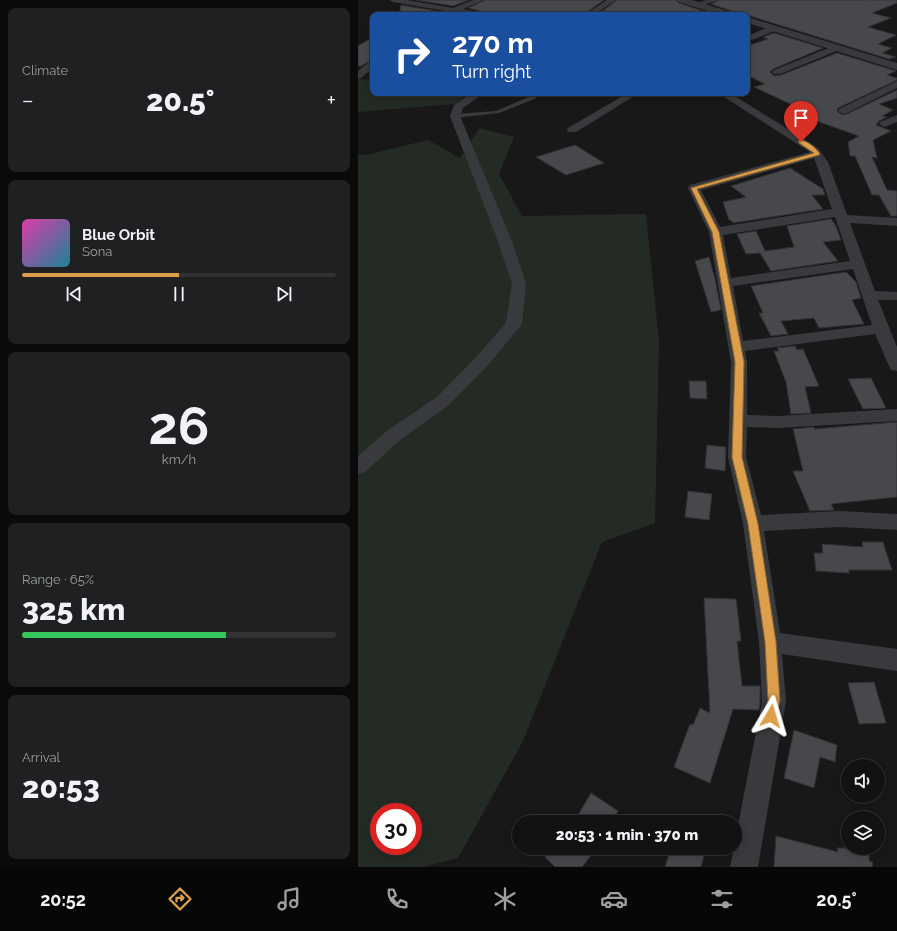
<!DOCTYPE html>
<html lang="en">
<head>
<meta charset="utf-8">
<style>
  :root { --surface:#121213; --page:#1f2021; --text:#f1f3f6; --muted:#9c9ea0; --line:#313233; --accent:#dd9f4c }
  body { margin:0; font-family:Raleway,sans-serif; background:var(--page); color:var(--text); height:100vh; display:flex; flex-direction:column; font-size:15px; white-space:nowrap }
  * { box-sizing:border-box; margin:0 }
  p { font-size:13px; color:var(--muted) }
  .icon { flex:none; width:22px; height:22px; fill:none; stroke:currentColor; stroke-width:2; stroke-linecap:round; stroke-linejoin:round }
  .map { position:relative; flex:1; overflow:hidden }
  .side { display:flex; flex-direction:column; gap:8px; padding:8px; background:#0a0a0a; width:358px }
  .side>* { flex:none }
  .top-card { position:absolute; left:12px; top:12px; width:380px; height:84px; border-radius:8px; box-shadow:0 2px 10px #0003,0 0 0 1px var(--line); background:#1a4fa0; color:#fff; overflow:hidden }
  .tools { position:absolute; left:483px; top:759px; display:grid; gap:8px }
  .tools a { display:grid; place-items:center; width:44px; height:44px; border-radius:50%; background:var(--surface); box-shadow:0 2px 10px #0003,0 0 0 1px var(--line); font-size:20px }
  .speed { position:absolute; left:12px; top:803px; display:flex; gap:8px; font-size:20px; font-weight:700; text-align:center }
  .speed>* { display:grid; place-content:center; width:52px; height:52px; border-radius:50%; background:var(--surface); box-shadow:0 2px 10px #0003,0 0 0 1px var(--line); line-height:1 }
  .speed .limit { border:6px solid #d22; background:#fff; color:#111 }
  .pin { position:absolute; display:grid; place-items:center; width:34px; height:34px; color:#fff; margin:-41px -17px; border-radius:50% 50% 50% 0; rotate:-45deg; box-shadow:0 0 4px #0007 }
  .pin .icon { rotate:45deg }
  .me { position:absolute; width:44px; margin:-22px; rotate:7deg; stroke-linejoin:round; filter:drop-shadow(0 0 3px #0008) }
  .turn { display:flex; align-items:center; gap:14px; height:84px; padding:0 16px; font-size:18px }
  .turn .icon { width:52px; height:52px; stroke-width:2.5 }
  .turn b { display:block; font-size:28px; line-height:34px }
  .big { font-size:30px; font-weight:800; line-height:1.1 }
  .side .card { flex:1; display:flex; flex-direction:column; justify-content:center; gap:6px; min-width:0; padding:0 14px; border-radius:8px; background:var(--page) }
  .side .dial { align-items:center; gap:0 }
  .dial b { font-size:52px; line-height:1 }
  .song { display:flex; align-items:center; gap:12px }
  .cover { width:48px; height:48px; border-radius:6px; background:linear-gradient(135deg,hsl(320 70% 55%),hsl(190 70% 35%)) }
  .played { height:4px; border-radius:2px; background:linear-gradient(90deg,var(--accent) 50%,var(--line) 50%) }
  .keys { display:flex; justify-content:space-around; direction:ltr }
  .heat { display:flex; justify-content:space-between; align-items:center; font-size:22px; direction:ltr }
  .charge { height:6px; border-radius:3px; background:linear-gradient(90deg,#34c759 65%,var(--line) 0) }
  .trip { position:absolute; left:154px; top:815px; width:230px; height:40px; border-radius:20px; background:var(--surface); box-shadow:0 2px 10px #0003,0 0 0 1px var(--line); font-weight:800; line-height:40px; text-align:center }
  .menu { display:flex; height:64px; justify-content:space-around; align-items:center; background:#070708; color:var(--muted) }
  .menu .icon { width:28px; height:28px }
  .menu .active { color:var(--accent) }
  .menu b { font-size:18px; color:var(--text) }
  main { display:flex; flex:1; min-height:0 }
  .map>svg:first-child { display:block }
  .green { fill:#242b24; fill-rule:evenodd }
  .building { fill:#47484c; stroke:#323235 }
  .lines { fill:none; stroke-linecap:round; stroke-linejoin:round }
  .path { stroke:#3f4145; stroke-width:1; stroke-dasharray:1 1.5; stroke-linecap:butt }
  .service { fill:#393a3e; fill-rule:evenodd }
  .minor { fill:#393a3e; fill-rule:evenodd }
  .tertiary { fill:#393a3e; fill-rule:evenodd }
  .route { fill:#dd9f4c; stroke:#906731 }
</style>
</head>
<body>
<main>
<section class="side">
<div class="card"><p>Climate</p>
<div class="heat"><a>−</a><b class="big">20.5°</b><a>+</a></div>
</div>
<div class="card">
<div class="song"><i class="cover"></i><div><b>Blue Orbit</b><p>Sona</p></div></div>
<div class="played"></div>
<div class="keys"><svg class="icon" aria-label="previous" viewBox="0 0 24 24"><path d="M18 5L8 12l10 7zM5 5v14"/></svg><svg class="icon" aria-label="pause" viewBox="0 0 24 24"><path d="M8 5v14M16 5v14"/></svg><svg class="icon" aria-label="next" viewBox="0 0 24 24"><path d="M6 5l10 7-10 7zM19 5v14"/></svg></div>
</div>
<div class="card dial"><b>26</b><p>km/h</p></div>
<div class="card"><p>Range · 65%</p><b class="big">325 km</b><div class="charge"></div></div>
<div class="card"><p>Arrival</p><b class="big">20:53</b></div>
</section>
<div class="map">
<svg width="539" height="867" viewBox="0 0 539 867">
  <rect width="100%" height="100%" fill="#181819"/>
  <g class="green">
    <path d="M0,79L15,80V93H110L98,104L0,112Z"/>
    <path d="M121,128L156,137L141,174L164,216L288,214L301,341L297,523L244,542L165,741L100,858L65,867H0V155H8L70,140L102,158ZM21,812H55V846H21Z"/>
  </g>
  <g class="building">
    <path d="M58,0H111L95,6Z"/>
    <path d="M127,0H246L225,15H131L126,12L110,8Z"/>
    <path d="M259,0H318L321,3L357,15H239Z"/>
    <path d="M361,0H539V3L514,13L533,18L510,27L538,35L520,44L534,48L524,53L538,57L531,59L389,15H378L376,12L353,4Z"/>
    <path d="M43,5L102,15H41Z"/>
    <path d="M416,33L465,48L415,69L412,72L416,76L423,75L479,53L538,71L529,75L539,78V80L480,108L479,111L484,115L489,114L539,90V98L521,104L535,110L524,116L529,117L521,121L518,125L533,131L515,140L519,158L514,157L529,190L539,191V216H533L521,195H514L497,156H492L490,142L501,136L436,113L445,110L396,87L407,84L389,75V46L410,39L405,37Z"/>
    <path d="M15,37V59L3,66H0V46Z"/>
    <path d="M217,145L246,163L208,175L178,157Z"/>
    <path d="M432,168L465,189L467,195H454L465,209L375,223L373,220H371L365,202L388,197L373,186Z"/>
    <path d="M473,219L478,226L483,240L465,242L480,261L413,271L402,253L388,254L379,234L398,231L407,251L436,247L429,226Z"/>
    <path d="M351,257L357,279L363,310L353,312L337,261Z"/>
    <path d="M488,272L498,282L503,298L494,300L506,324L461,328L456,318L423,321L430,334L413,336L401,313H405L393,286Z"/>
    <path d="M437,346L439,350L445,349L461,386L447,387L453,413L433,414L428,382L416,351H421L419,348Z"/>
    <path d="M513,378L528,408L505,409L490,379Z"/>
    <path d="M331,381H348L349,399L332,398Z"/>
    <path d="M539,422V497L473,504L476,510L452,511L435,471H445L435,429L456,427V429Z"/>
    <path d="M349,445L368,447L367,471L347,468Z"/>
    <path d="M330,491L354,494L351,520L327,517Z"/>
    <path d="M504,542H525L534,570H491V573L458,571L456,553H465L464,544L505,547Z"/>
    <path d="M346,598L378,599L383,641H379L384,686H402V701L401,710L375,709L352,783L316,767L332,724L335,725L342,708L352,713Z"/>
    <path d="M516,682L528,723L501,724L490,683Z"/>
    <path d="M436,730L479,745L477,762L462,757L456,788L426,778Z"/>
    <path d="M233,793L260,811L254,822H216Z"/>
    <path d="M418,836L480,852L479,848H511V861L515,862L514,867H416Z"/>
    <path d="M195,848H239L224,867H197L187,857Z"/>
    <path d="M313,848H348L343,867H307Z"/>
  </g>
  <g class="lines">
    <g class="path">
      <path d="M488,5L495,0"/>
      <path d="M497,15L514,5L512,2L502,0"/>
    </g>
    <path class="service" d="M180,93H187L174,100L141,113L97,118L94,116L97,114L138,111Z"/>
    <g class="minor">
      <path d="M31,0H49L95,8L115,0H126L105,9L126,13L130,15H111L35,2Z"/>
      <path d="M249,0H258L236,15H226Z"/>
      <path d="M348,0H360L340,7L336,5Z"/>
      <path d="M416,25L420,28L419,30L389,42V36Z"/>
      <path d="M478,45L481,46L482,48L481,50L422,74H416L414,72L416,70Z"/>
      <path d="M15,60V68L3,78L0,79V71L12,61Z"/>
      <path d="M539,81V88L489,113L485,114L480,111L481,109Z"/>
      <path d="M114,93H126L105,108L102,116L153,239L168,283L164,324L131,364L91,405L42,440L7,472L0,474V456L30,430L79,397L119,356L148,323L154,283L139,239L92,116L96,105Z"/>
      <path d="M261,93H271L273,98L218,132H210L209,130L210,128L263,97Z"/>
      <path d="M360,93H372L460,148L470,162L489,215L539,218V226L492,223L517,291L539,292V300H520L539,347V371L533,370L531,366L517,334L387,351L389,362V415L420,416L539,409V421L420,428L389,427L388,457L403,515L481,511L539,514V530L481,527L406,531L422,633L539,649V671L424,654L428,701L400,867H372L376,848H377V841L404,701L401,642L385,523L370,457L373,362L351,232L330,188L332,185L452,152ZM456,158L474,209L362,227L343,190ZM477,217L492,261L373,278L365,235ZM495,269L514,325L385,341L375,286Z"/>
      <path d="M539,115V122L526,127L521,124L522,122Z"/>
    </g>
    <g class="tertiary">
      <path d="M319,0H334L376,13L377,15H362L321,2Z"/>
      <path d="M389,17L539,63V70L389,23Z"/>
    </g>
  </g>
  <path class="route" d="M441,140C449,140 458,148 462,154L461,155L339,189L361,232L386,362L384,457L400,524L418,642L422,701L417,721L413,722L409,721L407,716L410,701L407,642L390,524L374,457L377,362L354,232L333,188L456,153L441,143Z"/>
</svg>
<div class="tools">
<a><svg class="icon" aria-label="sound" viewBox="0 0 24 24"><path d="M4 9h4l5-4v14l-5-4H4zM17 9q2 3 0 6"/></svg></a>
<a><svg class="icon" aria-label="layers" viewBox="0 0 24 24"><path d="M12 4l9 5-9 5-9-5zM3 14l9 5 9-5"/></svg></a>
</div>
<div class="speed"><div class="limit">30</div></div>
<div class="pin" style="left:443px;top:142px;background:#d93025"><svg class="icon" aria-label="arrive" viewBox="0 0 24 24"><path d="M6 21V4h12l-3 4 3 4H6"/></svg></div>
<svg class="me" style="left:413px;top:716px" viewBox="-20 -20 40 40"><path d="M0-17L14 15 0 8-14 15z" fill="#dd9f4c" stroke="#fff" stroke-width="4"/></svg>
<div class="trip">20:53 · 1 min · 370 m</div>
<div class="top-card">
<div class="turn"><svg class="icon" aria-label="right" viewBox="0 0 24 24"><path d="M7 20v-9h11M14 6l5 5-5 5"/></svg><div><b>270 m</b>Turn right</div></div>
</div>
</div>
</main>
<nav class="menu">
<b>20:52</b>
<svg class="icon active" aria-label="directions" viewBox="0 0 24 24"><path d="M12 3l9 9-9 9-9-9zM9 14v-3h6M13 9l2 2-2 2"/></svg>
<svg class="icon" aria-label="music" viewBox="0 0 24 24"><path d="M9 18V5l10-2v13"/><circle cx="6" cy="18" r="3"/><circle cx="16" cy="16" r="3"/></svg>
<svg class="icon" aria-label="phone" viewBox="0 0 24 24"><path d="M5 4h4l2 5-3 2q2 4 5 5l2-3 5 2v4C11 20 4 13 5 4z"/></svg>
<svg class="icon" aria-label="climate" viewBox="0 0 24 24"><path d="M12 3v18M4 7l16 10M4 17L20 7"/></svg>
<svg class="icon" aria-label="car" viewBox="0 0 24 24"><path d="M5 17H2v-5l4-1 3-4h7l3 4 3 1v5h-3M9 17h6M6 11h13"/><circle cx="7" cy="17" r="2"/><circle cx="17" cy="17" r="2"/></svg>
<svg class="icon" aria-label="filters" viewBox="0 0 24 24"><path d="M4 7h16M4 17h16"/><circle cx="9" cy="7" r="2"/><circle cx="15" cy="17" r="2"/></svg>
<b>20.5°</b>
</nav>
</body>
</html>
